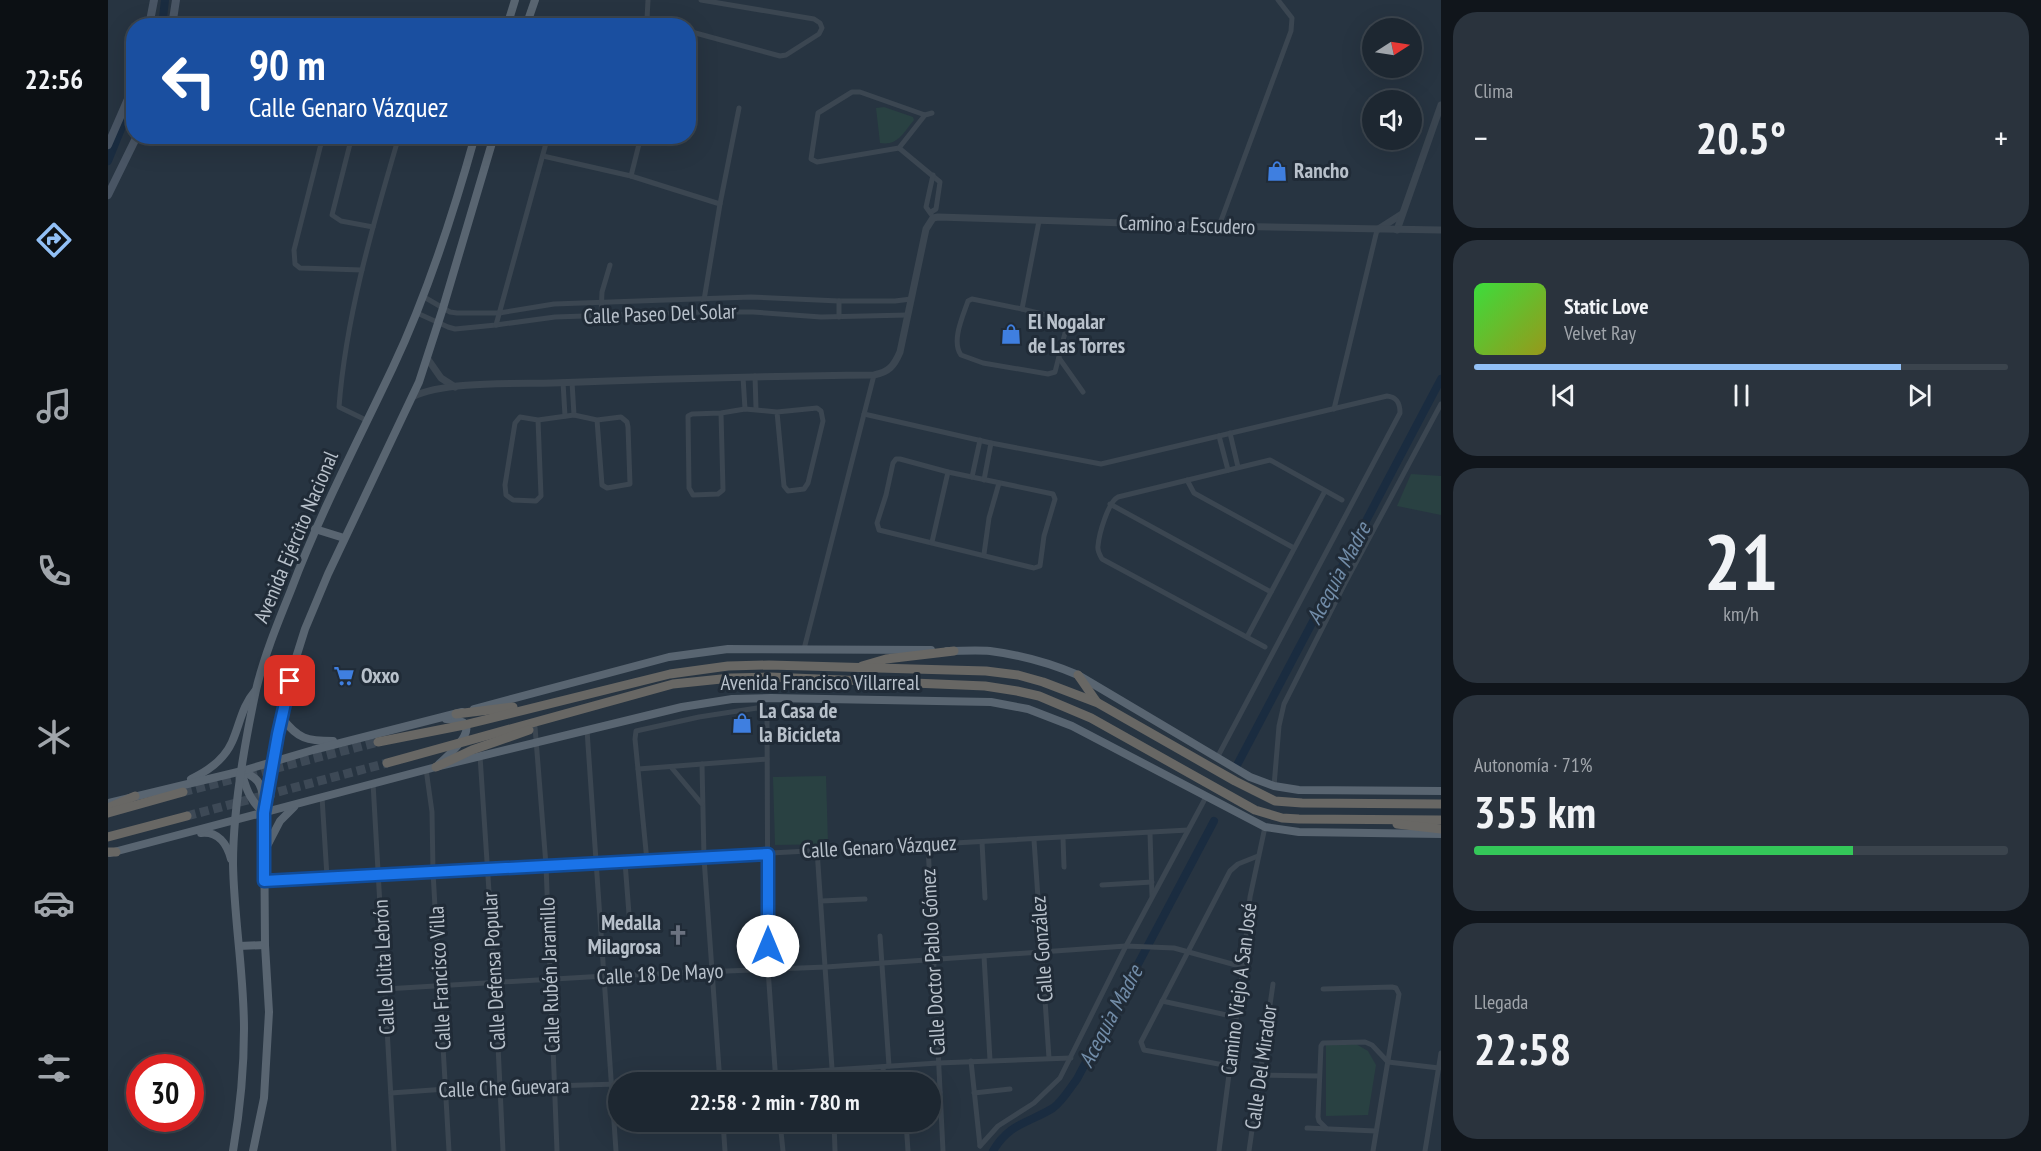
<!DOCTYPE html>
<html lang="es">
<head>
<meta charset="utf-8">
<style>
  :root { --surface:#1d2731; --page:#2a333d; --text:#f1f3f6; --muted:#a0a5ab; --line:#3b444d; --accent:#92c0f6 }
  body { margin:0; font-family:"PT Sans Narrow",sans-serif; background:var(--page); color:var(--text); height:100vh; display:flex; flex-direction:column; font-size:22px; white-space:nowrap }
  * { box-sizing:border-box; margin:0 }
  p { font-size:20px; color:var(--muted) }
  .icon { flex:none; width:33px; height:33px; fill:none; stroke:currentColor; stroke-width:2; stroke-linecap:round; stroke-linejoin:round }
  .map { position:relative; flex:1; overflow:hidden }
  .details { display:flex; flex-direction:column; gap:12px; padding:12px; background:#10151b; width:600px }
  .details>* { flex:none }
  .guide { position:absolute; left:18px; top:18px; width:570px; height:126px; border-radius:24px; box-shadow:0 6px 24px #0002,0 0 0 2px var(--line); background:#1a4fa0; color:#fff; overflow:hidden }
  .needle { width:39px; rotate:78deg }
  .fabs { position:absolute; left:1254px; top:18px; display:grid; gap:12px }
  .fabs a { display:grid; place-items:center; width:60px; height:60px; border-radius:50%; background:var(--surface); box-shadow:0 6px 24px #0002,0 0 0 2px var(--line); font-size:30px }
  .speed { position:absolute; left:18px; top:1054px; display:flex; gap:12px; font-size:30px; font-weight:700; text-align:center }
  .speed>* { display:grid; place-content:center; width:78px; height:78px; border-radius:50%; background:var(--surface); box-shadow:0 6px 24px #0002,0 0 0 2px var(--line); line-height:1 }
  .speed .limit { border:9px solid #d22; background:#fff; color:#111 }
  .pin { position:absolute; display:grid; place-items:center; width:51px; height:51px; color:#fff; margin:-26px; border-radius:12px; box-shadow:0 3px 9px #0006 }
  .me { position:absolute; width:66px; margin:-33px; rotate:0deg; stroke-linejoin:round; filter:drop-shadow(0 0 4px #0008) }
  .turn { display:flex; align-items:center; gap:21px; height:126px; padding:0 24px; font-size:27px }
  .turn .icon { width:78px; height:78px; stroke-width:2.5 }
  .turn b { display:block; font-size:42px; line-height:51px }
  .big { font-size:45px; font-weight:800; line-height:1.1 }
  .details .widget { flex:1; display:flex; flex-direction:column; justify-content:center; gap:9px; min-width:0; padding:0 21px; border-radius:24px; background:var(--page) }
  .details .dial { align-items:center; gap:0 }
  .dial b { font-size:78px; line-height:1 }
  .song { display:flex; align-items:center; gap:18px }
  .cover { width:72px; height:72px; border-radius:9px; background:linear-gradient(135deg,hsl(120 70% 55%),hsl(60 70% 35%)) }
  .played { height:6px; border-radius:3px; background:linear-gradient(90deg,var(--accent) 80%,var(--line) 80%) }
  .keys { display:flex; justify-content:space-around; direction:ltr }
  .heat { display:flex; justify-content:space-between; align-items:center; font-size:33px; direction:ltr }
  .charge { height:9px; border-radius:4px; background:linear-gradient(90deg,#34c759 71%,var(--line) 0) }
  .trip { position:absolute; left:500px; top:1072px; width:333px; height:60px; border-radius:30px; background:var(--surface); box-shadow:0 6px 24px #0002,0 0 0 2px var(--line); font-weight:800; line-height:60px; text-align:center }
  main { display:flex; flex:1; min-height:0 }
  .menu { display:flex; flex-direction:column; width:108px; justify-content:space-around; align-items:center; background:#0c1014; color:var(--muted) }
  .menu .icon { width:42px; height:42px }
  .menu .on { color:var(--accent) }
  .menu b { font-size:27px; color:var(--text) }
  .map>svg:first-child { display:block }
  .green { fill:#294142 }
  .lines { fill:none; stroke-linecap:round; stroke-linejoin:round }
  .canal { stroke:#1a2c40; stroke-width:8 }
  .trunk-tunnel { stroke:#3d4956; stroke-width:9; stroke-dasharray:9 4.5; stroke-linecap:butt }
  .minor { stroke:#3b4651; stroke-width:5 }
  .tertiary { stroke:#3b4651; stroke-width:7 }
  .secondary { stroke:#495564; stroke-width:8 }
  .primary { stroke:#596571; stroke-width:8 }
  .trunk { stroke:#686764; stroke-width:9 }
  .route-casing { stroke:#114b97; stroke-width:15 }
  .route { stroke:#1a73e8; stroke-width:10 }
  .labels { text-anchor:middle; stroke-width:6; stroke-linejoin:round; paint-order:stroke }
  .poi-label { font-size:21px; font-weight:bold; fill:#b8c1cb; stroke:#202b37; text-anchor:start }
  .street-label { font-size:21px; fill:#b8c1cb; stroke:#202b37 }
  .water-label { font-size:22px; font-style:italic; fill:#728da9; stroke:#202b37 }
</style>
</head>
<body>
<main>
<nav class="menu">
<b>22:56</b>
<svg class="icon on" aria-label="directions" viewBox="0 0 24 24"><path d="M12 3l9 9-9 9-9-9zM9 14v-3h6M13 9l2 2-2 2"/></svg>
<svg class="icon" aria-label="music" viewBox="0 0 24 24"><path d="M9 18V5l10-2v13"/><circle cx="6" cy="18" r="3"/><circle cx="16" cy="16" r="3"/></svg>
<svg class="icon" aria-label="phone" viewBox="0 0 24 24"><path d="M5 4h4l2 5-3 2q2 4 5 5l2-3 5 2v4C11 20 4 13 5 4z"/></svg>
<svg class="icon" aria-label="climate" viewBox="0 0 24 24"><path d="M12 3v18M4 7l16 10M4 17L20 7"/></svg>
<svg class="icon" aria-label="car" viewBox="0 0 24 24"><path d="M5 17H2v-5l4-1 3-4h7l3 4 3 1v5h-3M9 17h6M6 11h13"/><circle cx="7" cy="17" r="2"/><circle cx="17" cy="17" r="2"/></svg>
<svg class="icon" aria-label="filters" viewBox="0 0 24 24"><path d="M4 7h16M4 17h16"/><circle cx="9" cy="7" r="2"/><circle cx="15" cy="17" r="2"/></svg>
</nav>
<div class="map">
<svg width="1333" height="1151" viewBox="0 0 1333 1151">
  <rect width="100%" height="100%" fill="#273441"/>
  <g class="green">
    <path d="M776,107L805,117L806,120C795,133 790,146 772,143L768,108Z"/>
    <path d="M1303,474L1333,476V515L1289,506Z"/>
    <path d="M718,776L720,844L667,845L665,777Z"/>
    <path d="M1248,1044L1260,1051L1268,1065L1260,1115L1218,1116V1045Z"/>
  </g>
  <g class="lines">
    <g class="canal">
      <path d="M54,26L57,0"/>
      <path d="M0,161L26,97"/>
      <path d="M1128,767L1333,379"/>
      <path d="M885,1151C901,1123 921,1123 945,1108C954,1102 962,1088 969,1079L1106,821"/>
    </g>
    <g class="trunk-tunnel">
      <path d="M75,792L270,742"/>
      <path d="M79,816L279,763"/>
    </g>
    <g class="minor">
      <path d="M540,0L539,19L559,26"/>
      <path d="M245,26L258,22L401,19"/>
      <path d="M580,31L672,56L678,55L711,34L714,28L712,23L706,19L593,0"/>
      <path d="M817,115L791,148L709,162L703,159L710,113L744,92H752L817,115L824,113"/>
      <path d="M215,136L186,250L187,264L192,268L254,270"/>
      <path d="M244,136L224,215L233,221L265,227"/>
      <path d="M354,136L366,140"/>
      <path d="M791,148L832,182L828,209L823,212"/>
      <path d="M435,156L523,176L612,204"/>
      <path d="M523,176L533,136"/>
      <path d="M823,214L818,207L825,175"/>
      <path d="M1111,226L1183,31L1184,18L1170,0"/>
      <path d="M316,297L342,312L349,313H391L446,304L643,297L731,301H787L803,299"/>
      <path d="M864,299L914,309L954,319L958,329L947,372L940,374L875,363L853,355C843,341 855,316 860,301Z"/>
      <path d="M914,309L931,221"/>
      <path d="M594,312L612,204L631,108"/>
      <path d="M309,313L340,327L347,329L388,325L447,317L594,312H645L713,317L800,315"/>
      <path d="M493,316L494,292L502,265"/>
      <path d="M731,317V301"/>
      <path d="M388,325L440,136"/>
      <path d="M951,358L975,392"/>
      <path d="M647,376L648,408"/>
      <path d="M635,377L637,409"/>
      <path d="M455,382L457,416"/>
      <path d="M464,382L466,415"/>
      <path d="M1226,409L1269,230"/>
      <path d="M613,413L615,490L610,494L585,495L581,488L580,416L584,414L613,413L637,409L669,412L709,408L713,411L715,421L700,483L696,489L680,491L676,486L669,412"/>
      <path d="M756,414L883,443L993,464L1279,396C1289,397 1292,403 1292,413L1109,758"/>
      <path d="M258,420L231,407C238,315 265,225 291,136"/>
      <path d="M430,420L433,496L428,501L405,500L398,495L397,485L407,423L412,417L430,420L466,415L489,420L513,417L519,422L520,427L522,484L499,488L494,485L489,420"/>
      <path d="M1122,433L1130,467"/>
      <path d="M1111,436L1120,470"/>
      <path d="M788,459H792L840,472L945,494L947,499L936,536L932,566L926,568L771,530L769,523L778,495L785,463Z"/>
      <path d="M864,477L872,440"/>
      <path d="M876,480L883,443"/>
      <path d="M1079,480L1086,493L1186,548"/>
      <path d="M1002,504L1163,592"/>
      <path d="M824,542L840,472"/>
      <path d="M876,554L881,518L891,483"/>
      <path d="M1139,637L1217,491"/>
      <path d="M1157,647L994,559C992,555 989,551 990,546C991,534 1000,502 1010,497L1162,460L1234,500"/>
      <path d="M696,649L766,375"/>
      <path d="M427,727L438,865L449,1151"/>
      <path d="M479,730L508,1151"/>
      <path d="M372,756L387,982L395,1151"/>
      <path d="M594,764L596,858L612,1083"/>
      <path d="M563,767L594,804"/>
      <path d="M318,769L324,812L325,872L341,1151"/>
      <path d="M530,769L659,759"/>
      <path d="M265,783L286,1151"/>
      <path d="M1166,786L1171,726L1176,704L1236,585L1333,404"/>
      <path d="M214,797L219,877"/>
      <path d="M1042,833L1044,896"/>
      <path d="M955,838L956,867"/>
      <path d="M926,840L941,1058"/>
      <path d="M874,842L877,898"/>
      <path d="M820,845L835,1151"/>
      <path d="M709,850L725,1083"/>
      <path d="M539,861L527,739L528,731L591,717L649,708L656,710L659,713L660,969L668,1083"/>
      <path d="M517,862L521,914"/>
      <path d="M156,881L1080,830"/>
      <path d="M994,885L1044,882"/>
      <path d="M713,901L757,899"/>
      <path d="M772,936L781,1066"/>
      <path d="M876,956L882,1060"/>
      <path d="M277,989L497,976L718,967L1018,946L1066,948L1135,967"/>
      <path d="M1215,989L1284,987L1288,988L1291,994L1265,1151"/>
      <path d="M1054,1001L1128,1017"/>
      <path d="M863,1061L872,1146"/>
      <path d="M1121,1066L1036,1050L1033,1042L1122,871L1130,864L1150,856"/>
      <path d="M775,1067L776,1083"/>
      <path d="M1152,1075L1211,1076"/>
      <path d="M525,1083L830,1063L963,1058"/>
      <path d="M283,1093L338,1089L510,1084"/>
      <path d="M822,1093L832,1092"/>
      <path d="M866,1093L902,1089"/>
      <path d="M615,1122L617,1151"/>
      <path d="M672,1122L675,1151"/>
      <path d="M726,1122L727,1151"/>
      <path d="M798,1122L800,1151"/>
      <path d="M1199,1128L1268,1131"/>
      <path d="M1218,1128L1211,1121L1210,1117L1213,1046L1215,1043L1257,1042L1264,1045L1280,1062L1331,1068"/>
      <path d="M872,1146L890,1126L926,1103L952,1078L1018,946L1098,797"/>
      <path d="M1111,1151L1135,967L1142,897L1157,827"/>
      <path d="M1141,1151L1165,984"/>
      <path d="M1317,1151L1333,1053"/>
    </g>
    <g class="tertiary">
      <path d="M1269,230L1294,214"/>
      <path d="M1289,230L1333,105"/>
      <path d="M319,358L333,378L347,387"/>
      <path d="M304,397C336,381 407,384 445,383C552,379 659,376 766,375C781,372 786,366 792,352L818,229L825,218L830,217L1111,226L1333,230"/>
    </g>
    <g class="secondary">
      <path d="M41,26L46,0"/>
      <path d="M64,26L68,0"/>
      <path d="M0,145L26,85"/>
      <path d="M0,195L29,136"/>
    </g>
    <g class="primary">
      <path d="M399,26L407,0"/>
      <path d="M418,26L427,0"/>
      <path d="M207,529L236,538"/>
      <path d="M839,651C853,651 868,650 882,651C913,655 942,663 970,675L1142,777L1166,786L1191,790L1333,791"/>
      <path d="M366,709L561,657L620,649L823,650"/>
      <path d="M174,718C190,739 199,741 225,741"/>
      <path d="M331,764C343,753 382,719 338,719"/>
      <path d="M134,771C148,777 154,782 155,799"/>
      <path d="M135,777C139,792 144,802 156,813"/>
      <path d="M83,779C100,771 116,760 124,742C132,724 134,706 147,691"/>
      <path d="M0,803L134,771L205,750L354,712"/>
      <path d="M93,833C110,831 119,844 123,859"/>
      <path d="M158,848L172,821L186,807"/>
      <path d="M2,853L328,767L574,707L624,699L663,698L883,702L920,709L964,726L1157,827L1191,832L1333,834"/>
      <path d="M131,946L157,945"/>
      <path d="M125,1151C132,1110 136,1070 136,1029C136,974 126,919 125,864C125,807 136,746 148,690C156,656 170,622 183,590C212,513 250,441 285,367C320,293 345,215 367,136"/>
      <path d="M145,1151L156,1098L161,1012L157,945L156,813L170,734L186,664L197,629L220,574L311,382L335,308L386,136"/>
    </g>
    <g class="trunk">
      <path d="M754,666L778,659L846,651"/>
      <path d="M970,675L988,701"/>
      <path d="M348,714L405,707"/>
      <path d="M270,742L356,725L562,674L620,666L661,665L878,671L910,675L935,682L990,703L1127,781L1167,801L1194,803L1333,804"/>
      <path d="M279,763L565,684L623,678L662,677L877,686L909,691L931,696L983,718L1147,810L1174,818L1191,819L1333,820"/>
      <path d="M328,767L364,750L421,730"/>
      <path d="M0,808L27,796"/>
      <path d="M0,813L75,792"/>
      <path d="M1289,824L1333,829"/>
      <path d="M0,837L79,816"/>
      <path d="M0,852H8"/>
    </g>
  </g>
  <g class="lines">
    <g class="route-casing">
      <path id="route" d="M182,681L170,734L156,813V881L660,854V946"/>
    </g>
    <use href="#route" class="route"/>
  </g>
  <defs>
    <g id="shop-bare" transform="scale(1.62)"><path d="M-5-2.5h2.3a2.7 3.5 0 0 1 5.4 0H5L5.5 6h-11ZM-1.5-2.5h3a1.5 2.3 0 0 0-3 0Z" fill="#3f7fe0" stroke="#202b37" stroke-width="2.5" paint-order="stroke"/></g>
    <g id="supermarket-bare" transform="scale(1.62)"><path d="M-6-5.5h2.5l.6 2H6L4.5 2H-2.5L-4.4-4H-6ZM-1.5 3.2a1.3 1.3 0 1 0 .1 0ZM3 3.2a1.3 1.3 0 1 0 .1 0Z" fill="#3f7fe0" stroke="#202b37" stroke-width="2.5" paint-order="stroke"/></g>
    <g id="church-bare" transform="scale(1.62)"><path d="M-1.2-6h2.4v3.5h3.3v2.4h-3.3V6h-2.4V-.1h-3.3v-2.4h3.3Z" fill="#6b7280" stroke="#202b37" stroke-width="2.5" paint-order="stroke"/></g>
  </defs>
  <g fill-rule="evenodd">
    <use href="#shop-bare" x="1169" y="171"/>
    <use href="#shop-bare" x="903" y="334"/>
    <use href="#supermarket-bare" x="236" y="676"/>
    <use href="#shop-bare" x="634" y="723"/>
    <use href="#church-bare" x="570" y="935"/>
  </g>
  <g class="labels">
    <g class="poi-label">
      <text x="1186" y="178">Rancho</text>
      <text x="920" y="329">El Nogalar<tspan x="920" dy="24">de Las Torres</tspan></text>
      <text x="253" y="683">Oxxo</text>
      <text x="651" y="718">La Casa de<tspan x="651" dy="24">la Bicicleta</tspan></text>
      <text x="553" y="930" text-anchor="end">Medalla<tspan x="553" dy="24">Milagrosa</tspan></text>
    </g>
    <g class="street-label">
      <text transform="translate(1079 225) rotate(2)" y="7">Camino a Escudero</text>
      <text transform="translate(552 314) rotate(-2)" y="7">Calle Paseo Del Solar</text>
      <text transform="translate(188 537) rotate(-67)" y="7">Avenida Ejército Nacional</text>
      <text x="712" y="690">Avenida Francisco Villarreal</text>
      <text transform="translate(771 847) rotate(-3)" y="7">Calle Genaro Vázquez</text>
      <text transform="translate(934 949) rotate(-94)" y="7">Calle González</text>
      <text transform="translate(825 962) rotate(-93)" y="7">Calle Doctor Pablo Gómez</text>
      <text transform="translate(276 967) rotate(-93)" y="7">Calle Lolita Lebrón</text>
      <text transform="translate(386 971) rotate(-93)" y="7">Calle Defensa Popular</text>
      <text transform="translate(552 974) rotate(-3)" y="7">Calle 18 De Mayo</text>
      <text transform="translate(442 975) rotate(-92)" y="7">Calle Rubén Jaramillo</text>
      <text transform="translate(332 978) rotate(-93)" y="7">Calle Francisco Villa</text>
      <text transform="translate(1131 989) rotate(-83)" y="7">Camino Viejo A San José</text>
      <text transform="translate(1153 1067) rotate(-82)" y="7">Calle Del Mirador</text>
      <text transform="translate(396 1088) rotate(-2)" y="7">Calle Che Guevara</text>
    </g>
    <g class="water-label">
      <text transform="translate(1230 573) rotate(-62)" y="8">Acequia Madre</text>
      <text transform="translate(1002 1016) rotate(-62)" y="8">Acequia Madre</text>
    </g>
  </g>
</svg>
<div class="fabs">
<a><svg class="needle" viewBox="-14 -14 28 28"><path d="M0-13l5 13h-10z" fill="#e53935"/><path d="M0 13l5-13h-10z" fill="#a0a5ab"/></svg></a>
<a><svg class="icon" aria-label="sound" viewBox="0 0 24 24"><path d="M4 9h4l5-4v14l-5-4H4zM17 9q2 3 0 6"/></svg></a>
</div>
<div class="speed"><div class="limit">30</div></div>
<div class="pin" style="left:182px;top:681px;background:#d93025"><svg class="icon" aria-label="arrive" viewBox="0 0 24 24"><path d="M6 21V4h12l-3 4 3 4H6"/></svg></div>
<svg class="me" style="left:660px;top:946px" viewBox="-20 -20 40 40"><circle r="19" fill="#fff"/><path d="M0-13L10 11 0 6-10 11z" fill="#1a73e8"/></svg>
<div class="trip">22:58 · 2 min · 780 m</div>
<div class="guide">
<div class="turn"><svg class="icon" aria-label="left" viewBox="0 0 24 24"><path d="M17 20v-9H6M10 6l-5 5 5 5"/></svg><div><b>90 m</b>Calle Genaro Vázquez</div></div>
</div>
</div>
<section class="details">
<div class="widget"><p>Clima</p>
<div class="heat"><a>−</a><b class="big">20.5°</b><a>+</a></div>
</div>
<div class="widget">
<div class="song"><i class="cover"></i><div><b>Static Love</b><p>Velvet Ray</p></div></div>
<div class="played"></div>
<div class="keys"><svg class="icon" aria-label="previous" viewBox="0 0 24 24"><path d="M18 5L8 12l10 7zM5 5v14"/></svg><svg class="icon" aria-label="pause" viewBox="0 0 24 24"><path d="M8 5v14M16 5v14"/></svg><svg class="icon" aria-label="next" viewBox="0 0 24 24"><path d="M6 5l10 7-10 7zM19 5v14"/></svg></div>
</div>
<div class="widget dial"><b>21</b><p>km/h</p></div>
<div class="widget"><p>Autonomía · 71%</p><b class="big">355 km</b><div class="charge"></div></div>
<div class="widget"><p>Llegada</p><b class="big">22:58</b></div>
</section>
</main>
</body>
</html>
